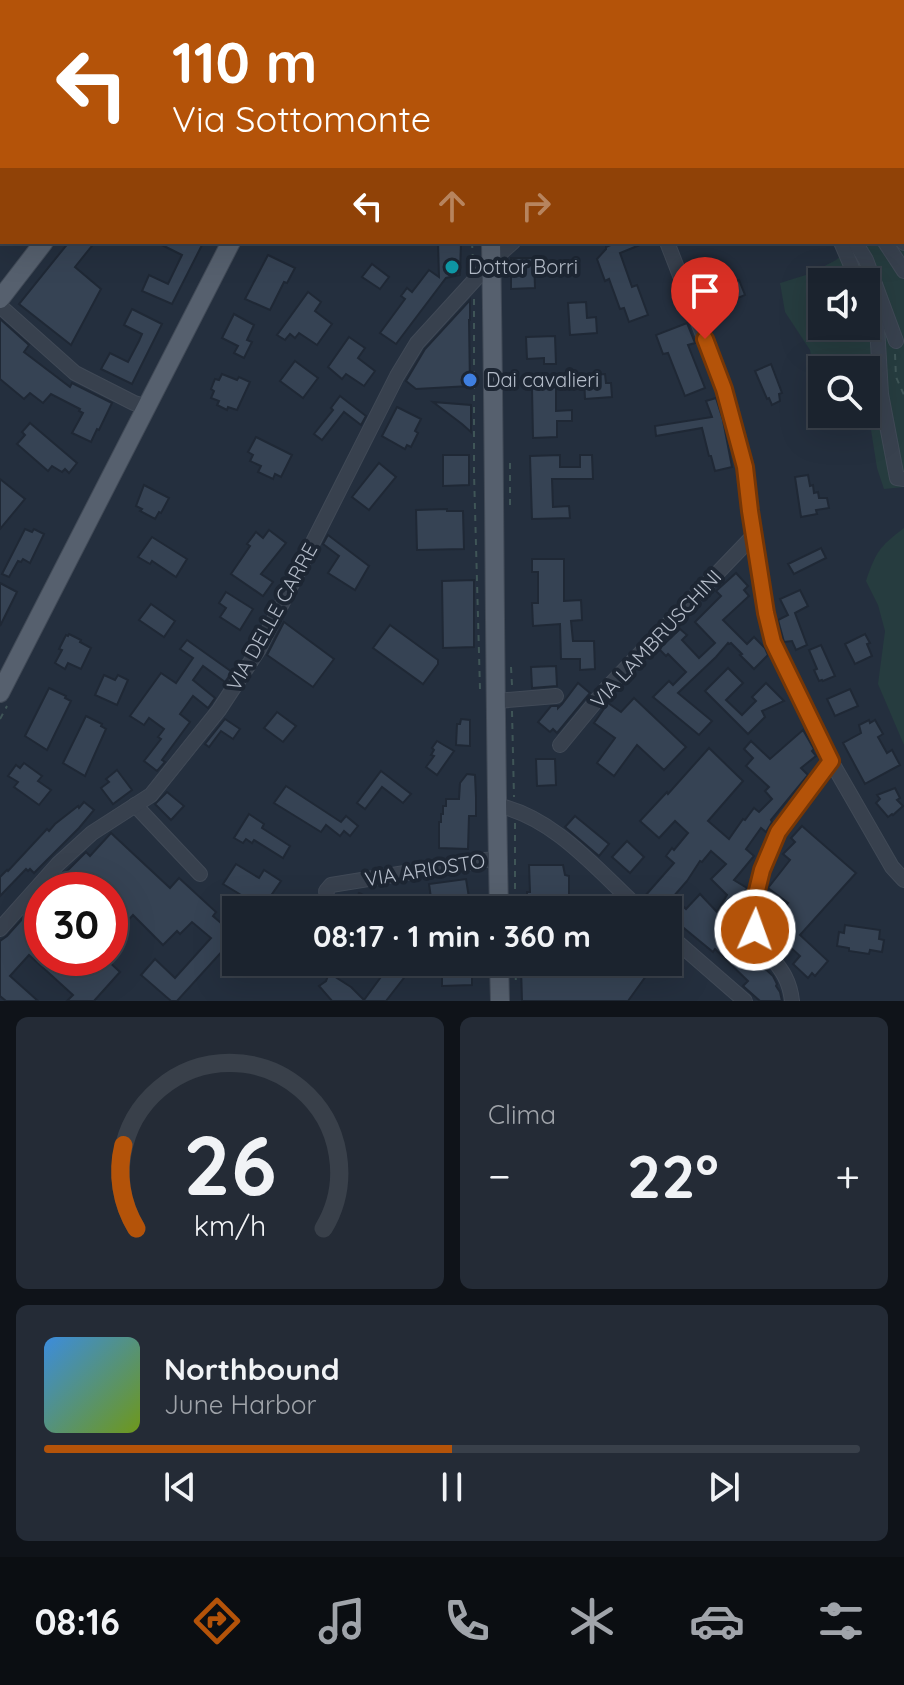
<!DOCTYPE html>
<html lang="it">
<head>
<meta charset="utf-8">
<style>
  :root { --surface:#1b232e; --page:#242b36; --text:#f1f3f6; --muted:#a0a4aa; --line:#39404a; --accent:#b45309 }
  body { margin:0; font-family:Quicksand,sans-serif; background:var(--page); color:var(--text); height:100vh; display:flex; flex-direction:column; font-size:30px; white-space:nowrap }
  * { box-sizing:border-box; margin:0 }
  p { font-size:26px; color:var(--muted) }
  .icon { flex:none; width:44px; height:44px; fill:none; stroke:currentColor; stroke-width:2; stroke-linecap:round; stroke-linejoin:round }
  .map { position:relative; height:1001px; overflow:hidden }
  .side { display:flex; flex-direction:column; gap:16px; padding:16px; background:#0f1319; flex:1 }
  .side>* { flex:none }
  .top-card { position:absolute; left:0px; top:0px; width:904px; height:244px; box-shadow:0 8px 32px #0002,0 0 0 2px var(--line); background:#b45309; color:#fff; overflow:hidden }
  .tools { position:absolute; left:808px; top:268px; display:grid; gap:16px }
  .tools a { display:grid; place-items:center; width:72px; height:72px; border-radius:0px; background:var(--surface); box-shadow:0 8px 32px #0002,0 0 0 2px var(--line); font-size:40px }
  .speed { position:absolute; left:24px; top:872px; display:flex; gap:16px; font-size:40px; font-weight:700; text-align:center }
  .speed>* { display:grid; place-content:center; width:104px; height:104px; border-radius:50%; background:var(--surface); box-shadow:0 8px 32px #0002,0 0 0 2px var(--line); line-height:1 }
  .speed .limit { border:12px solid #d22; background:#fff; color:#111 }
  .pin { position:absolute; display:grid; place-items:center; width:68px; height:68px; color:#fff; margin:-82px -34px; border-radius:50% 50% 50% 0; rotate:-45deg; box-shadow:0 0 8px #0007 }
  .pin .icon { rotate:45deg }
  .me { position:absolute; width:88px; margin:-44px; rotate:2deg; stroke-linejoin:round; filter:drop-shadow(0 0 6px #0008) }
  .turn { display:flex; align-items:center; gap:28px; height:168px; padding:0 40px; font-size:36px }
  .turn .icon { width:104px; height:104px; stroke-width:2.5 }
  .turn b { display:block; font-size:56px; line-height:68px }
  .lanes { display:flex; align-items:center; height:76px; padding:0 40px; background:#0003; justify-content:center; gap:40px; direction:ltr }
  .lanes .off { opacity:.35 }
  .big { font-size:60px; font-weight:800; line-height:1.1 }
  .side .card { flex:1; display:flex; flex-direction:column; justify-content:center; gap:12px; min-width:0; padding:0 28px; border-radius:12px; background:var(--page) }
  .side .dial { align-items:center; gap:0 }
  .dial svg { height:208px; overflow:visible; fill:none; stroke:var(--line); stroke-width:7; stroke-linecap:round; text-anchor:middle }
  .dial text { fill:var(--text); stroke:none }
  .song { display:flex; align-items:center; gap:24px }
  .cover { width:96px; height:96px; border-radius:12px; background:linear-gradient(135deg,hsl(210 70% 55%),hsl(80 70% 35%)) }
  .played { height:8px; border-radius:4px; background:linear-gradient(90deg,var(--accent) 50%,var(--line) 50%) }
  .keys { display:flex; justify-content:space-around; direction:ltr }
  .heat { display:flex; justify-content:space-between; align-items:center; font-size:44px; direction:ltr }
  .side .tiles { flex:1; display:grid; gap:16px; grid-template-columns:1fr 1fr }
  .card:last-child { grid-column:span 2 }
  .trip { position:absolute; left:222px; top:896px; width:460px; height:80px; border-radius:0px; background:var(--surface); box-shadow:0 8px 32px #0002,0 0 0 2px var(--line); font-weight:800; line-height:80px; text-align:center }
  .tab-bar { display:flex; height:128px; justify-content:space-around; align-items:center; background:#0b0e12; color:var(--muted) }
  .tab-bar .icon { width:56px; height:56px }
  .tab-bar .on { color:var(--accent) }
  .tab-bar b { font-size:36px; color:var(--text) }
  .map>svg:first-child { display:block }
  .green { fill:#263c3f; fill-rule:evenodd }
  .building { fill:#364354; stroke:#1f2835; stroke-width:2; fill-rule:evenodd }
  .lines { fill:none; stroke-linecap:round; stroke-linejoin:round }
  .minor-tunnel { stroke:#3a4453; stroke-width:14; stroke-dasharray:14 7; stroke-linecap:butt }
  .minor-casing { stroke:#414a57; stroke-width:16 }
  .major-casing { stroke:#414a57; stroke-width:20 }
  .path { stroke:#3f5557; stroke-width:2; stroke-dasharray:6 6; stroke-linecap:butt }
  .minor { stroke:#38414e; stroke-width:14 }
  .major { stroke:#56606e; stroke-width:18 }
  .route-casing { stroke:#753606; stroke-width:20 }
  .route { stroke:#b45309; stroke-width:14 }
  .culture-dot { fill:#0f9aa8; stroke:#1d2633; stroke-width:3 }
  .shop-dot { fill:#3f7fe0; stroke:#1d2633; stroke-width:3 }
  .labels { text-anchor:middle; stroke-width:8; stroke-linejoin:round; paint-order:stroke }
  .poi-label { font-size:20px; fill:#b4bcc9; stroke:#1d2633; text-anchor:start }
  .street-label { font-size:20px; fill:#b4bcc9; stroke:#1d2633 }
</style>
</head>
<body>
<div class="map">
<svg width="904" height="1001" viewBox="0 0 904 1001">
  <rect width="100%" height="100%" fill="#242f3e"/>
  <g class="green">
    <path d="M902,59L904,61V487L884,489L877,468L871,430L854,414H866V370H822V407H819L810,350L785,312L780,283L809,274L836,260L857,242H902ZM822,282H866V326H822Z"/>
    <path d="M904,528V745L878,684L885,631L878,605L866,581C876,552 879,547 904,528Z"/>
  </g>
  <g class="building">
    <path d="M69,242H95L75,267L101,289L71,345L19,304Z"/>
    <path d="M156,242H195L202,245L172,304L142,291L149,275L168,284L182,255Z"/>
    <path d="M438,242H461L460,275L446,278L396,344L380,333L405,299L401,296L407,288L412,292L429,270L439,277Z"/>
    <path d="M617,242H647L620,253L632,287L637,285L648,315L629,322L624,308L620,309L609,279L605,281L597,259L606,249V247Z"/>
    <path d="M268,255L295,268L287,283L284,282L270,310L245,299Z"/>
    <path d="M511,258H534L535,288L511,289Z"/>
    <path d="M372,264L389,277L380,289L362,277Z"/>
    <path d="M715,266L718,268L724,287L739,280L745,295L705,312L699,298L712,293L704,270Z"/>
    <path d="M308,292L321,302L315,311L332,324L317,345L299,333L295,338L290,334L285,340L277,335Z"/>
    <path d="M470,300V320H469L470,386L416,389L406,381L425,349Z"/>
    <path d="M586,302L587,318L596,317L597,333L570,335L568,303Z"/>
    <path d="M132,309L162,324L132,384L101,369L110,353L128,362L139,341L142,334L124,325Z"/>
    <path d="M234,314L254,325L247,340L252,342L244,358L234,353L238,346L222,338Z"/>
    <path d="M0,319L29,345L24,352L70,387L72,383L112,403L99,430L97,429L91,442L72,433L83,413L79,411L80,409L51,394L43,403L30,393L24,399L0,379Z"/>
    <path d="M687,323L695,343L688,345L705,388L685,396L668,353L663,354L656,335Z"/>
    <path d="M555,336L556,364H544V358L527,359L526,337Z"/>
    <path d="M349,337L365,348L358,358L375,371L364,386L346,374L342,379L328,367Z"/>
    <path d="M295,361L318,378L303,398L280,381Z"/>
    <path d="M771,364L782,393L779,394L780,401L772,405L769,398L767,399L755,371Z"/>
    <path d="M222,374L237,380L239,377L250,382L237,410L228,407L227,410L217,405L219,401L211,398L214,391L211,389L215,379L219,380Z"/>
    <path d="M605,374L606,383H611L612,397L585,399L584,376Z"/>
    <path d="M556,387V411L572,410V421H557V437L533,438L532,388Z"/>
    <path d="M340,396L366,416L361,425L344,412L322,440L314,434L333,410L331,408Z"/>
    <path d="M716,398L723,420L732,467L715,471L711,456H709L702,428L656,436L655,426L712,417L706,401Z"/>
    <path d="M433,402L471,405V432L462,424Z"/>
    <path d="M397,407L421,419L415,431L418,433L411,447L407,445L405,449L382,436Z"/>
    <path d="M30,423L77,463L69,473L65,469L62,472L52,466L48,471L17,444L25,435L22,432Z"/>
    <path d="M256,437L292,455L281,477L275,474L273,479L258,472L261,466L250,461L253,455L248,452Z"/>
    <path d="M443,455H469V485L443,486Z"/>
    <path d="M560,455V467H580V455H592L593,479H552L553,507L569,506L570,518L532,519L530,456Z"/>
    <path d="M379,463L396,477L369,510L352,497Z"/>
    <path d="M808,475L810,486L813,485L814,493L818,492L819,498H827L829,508L816,510L817,514L801,517L795,477Z"/>
    <path d="M0,479L25,499L0,529Z"/>
    <path d="M144,485L169,498L161,513L159,512L155,519L140,511L142,509L136,506Z"/>
    <path d="M447,509V511H463L464,549L417,550L416,510Z"/>
    <path d="M25,529L32,532L34,529L44,534L30,563L23,559L21,562L18,561L9,577L2,574Z"/>
    <path d="M269,530L286,543L261,574L273,582L263,596L231,574L250,546L247,544L256,532L263,538Z"/>
    <path d="M328,535L369,566L355,590L328,573L339,556L323,544Z"/>
    <path d="M152,537L187,559L176,577L152,561L150,564L138,557Z"/>
    <path d="M821,548L826,558L794,574L788,564Z"/>
    <path d="M532,559H564V601L581,600L582,620L571,621L573,641H594L595,669L580,670V659H561L560,624L533,626L532,603H538V572H532Z"/>
    <path d="M736,573L748,586L744,590L749,596L723,620L747,644L754,637L765,648L768,655L754,669L740,655L742,654L731,643L729,644L728,643L716,657L678,693L712,721L699,735L653,697L669,681L673,685L686,672L668,654L666,656L659,649L680,629L687,635L682,640L699,658L715,643L695,622L721,596L716,591Z"/>
    <path d="M474,580V647L443,648L442,581Z"/>
    <path d="M0,583L17,592L0,626Z"/>
    <path d="M800,590L808,606L795,613L807,645L796,650L792,641L784,642L778,620L788,615L780,599Z"/>
    <path d="M226,592L253,609L240,630L220,617L226,608L219,603Z"/>
    <path d="M151,604L175,621L164,637L139,620Z"/>
    <path d="M284,622L334,659L313,687L267,655Z"/>
    <path d="M390,625L438,660V664L423,684L373,648Z"/>
    <path d="M69,634L81,640L80,642L91,648L81,669L68,663L65,669L55,663L62,650L59,649L66,635L68,636Z"/>
    <path d="M865,634L870,643L867,644L872,656L855,664L845,644Z"/>
    <path d="M187,640L232,672L225,682L203,666L193,680L215,698L208,708L193,696L180,714L190,722L162,760L165,762L157,771L144,761L161,739L158,737L164,729L149,718L144,725L130,716L161,673L176,683L193,658L180,649Z"/>
    <path d="M821,645L835,676L823,681L822,680L819,681L814,670L817,669L809,650Z"/>
    <path d="M556,666L557,686L532,688L531,667Z"/>
    <path d="M728,668L743,683L726,700L742,715L756,701L752,697L766,683L784,701L762,711L765,717L748,734L705,691Z"/>
    <path d="M104,675L115,680L118,675L128,680L117,705L95,695Z"/>
    <path d="M578,683L590,693L557,733L553,729L550,732L538,722L551,706H558V708L562,704Z"/>
    <path d="M49,688L66,696L65,698L71,701L47,750L25,736Z"/>
    <path d="M850,689L858,706L835,716L827,699Z"/>
    <path d="M634,698L686,747L664,770L637,745L614,776L597,763L615,738L594,723L608,703L621,712Z"/>
    <path d="M277,712L296,726L283,742L264,728Z"/>
    <path d="M86,716L102,724L101,726L106,729L85,776L63,763Z"/>
    <path d="M225,719L240,729L233,739L221,731L209,747L205,744Z"/>
    <path d="M461,719L470,720V746L456,745L457,724H460Z"/>
    <path d="M869,720L870,723L875,720L883,734L878,737L887,753L892,750L900,765L865,784L843,743L861,733L859,725Z"/>
    <path d="M803,730L814,749L812,751L816,756L801,768L808,775L771,820L772,822L766,832L761,828L746,849L754,856L734,880L747,888L735,906L740,909L734,918L744,926L748,938L743,945L751,953L750,955L773,976L777,984L776,986L780,992L782,1001H760L743,986L748,981L715,949L713,952L668,915V910H661L645,896L674,863L666,856L672,848L674,850L688,833L675,821L659,838L640,821L667,792L668,794L709,748L743,781L708,821L729,839L743,819L745,820L754,808L759,812L772,799L765,791L769,787L746,766L753,758L744,749L751,741L770,759ZM711,851L726,864L711,879L727,895L717,912L700,894L686,909L673,897L687,881L700,861L702,862Z"/>
    <path d="M437,741L454,751L437,775L426,767L434,756L431,755L434,750L432,748Z"/>
    <path d="M536,759H555L556,785L537,786Z"/>
    <path d="M24,763L42,776L38,781L51,790L39,805L14,787L18,782L8,776L16,765L20,768Z"/>
    <path d="M117,770L132,790L113,804L101,788L109,782L106,779Z"/>
    <path d="M381,771L411,794L403,803L382,787L365,809L357,803Z"/>
    <path d="M467,774L475,775L476,797V816H469L468,849L439,848V822H441V814H443V806H446V799H459L460,783Z"/>
    <path d="M286,786L341,822L346,816L358,826L350,836L344,831L340,836L326,825L321,832L274,803Z"/>
    <path d="M895,788L900,798L897,800L903,806L893,815L892,814L888,817L876,803L880,799L877,795Z"/>
    <path d="M167,792L184,806L171,820L155,804Z"/>
    <path d="M84,802L94,810L79,828L34,873L30,869L28,871L26,869L0,896V877L7,870L8,871L47,829L49,831L55,824L78,806L79,808Z"/>
    <path d="M249,814L264,824L262,828L290,846L283,858L254,840L252,843L246,839L243,843L234,838Z"/>
    <path d="M575,816L609,844L599,856L565,827Z"/>
    <path d="M802,826L856,873L800,935L828,961L815,976L812,973L808,978L793,964L800,956L767,926L788,903L768,888L790,860L783,854L795,842L791,838Z"/>
    <path d="M111,833L170,888L179,878L216,912L213,916L236,936L177,1001H171L141,975L155,959L175,978L211,938L192,922L180,934L177,931L163,945L133,915L110,940V890H48L86,852L90,856Z"/>
    <path d="M627,841L644,857L630,873L612,857Z"/>
    <path d="M236,864L259,878L264,870L281,881L268,900L283,910H245L251,901L223,884Z"/>
    <path d="M529,865H563L565,875L569,876V896H552V910H527V892H530Z"/>
    <path d="M466,879L471,910H439L438,904L432,905L429,884Z"/>
    <path d="M359,893L394,910H351Z"/>
    <path d="M42,897V958H105L120,972L94,1001H67L73,995L29,955L10,976L38,1001H6L0,996V941L7,936Z"/>
    <path d="M845,925L880,930L879,939L884,940L882,952L870,950L869,954L849,951V948L837,946L839,932L844,933Z"/>
    <path d="M392,962H400L410,970L386,1001H332L319,986L326,981L329,973L351,987L364,1000Z"/>
    <path d="M442,962H472V985L442,986Z"/>
    <path d="M589,962H605V965H626L629,962H639L651,969L628,1001H522L521,968L589,970Z"/>
  </g>
  <g class="lines">
    <path class="minor-tunnel" d="M231,0L233,2"/>
    <g class="minor-casing">
      <g id="minor">
        <path d="M4,0L6,2"/>
        <path d="M687,0L694,2"/>
        <path d="M763,0L770,2"/>
        <path d="M514,2L562,0"/>
        <path d="M646,2L647,0"/>
        <path d="M902,53L904,55"/>
        <path d="M0,61L2,62"/>
        <path d="M902,89L904,92"/>
        <path d="M902,239L904,243"/>
        <path d="M667,242L724,389L733,419L745,467L750,511L766,613L773,642L831,761L892,867L904,880"/>
        <path d="M841,242L858,282"/>
        <path d="M855,242L866,260L896,341"/>
        <path d="M885,242L904,271"/>
        <path d="M866,301L877,326L881,394L897,478L904,479"/>
        <path d="M0,306L75,373L134,403L147,407"/>
        <path d="M497,701L556,696"/>
        <path d="M560,745L606,689L754,535"/>
        <path d="M135,805L200,874"/>
        <path d="M496,805C555,817 598,871 641,910"/>
        <path d="M330,910L326,891L331,885L485,860L498,859"/>
        <path d="M0,929L58,864L92,833L151,795L219,710L259,649L397,376L417,343L491,262L513,242"/>
        <path d="M668,934L745,1001"/>
        <path d="M792,1001C788,965 766,960 756,931C751,917 754,902 757,888C762,869 768,848 779,830C793,805 815,785 831,761"/>
      </g>
    </g>
    <g class="major-casing">
      <g id="major">
        <path d="M488,0V2"/>
        <path d="M245,2L247,0"/>
        <path d="M354,2L355,0"/>
        <path d="M491,242C495,465 494,687 499,910"/>
        <path d="M0,299L44,242"/>
        <path d="M0,693L231,242"/>
        <path d="M499,962L500,1001"/>
      </g>
    </g>
    <g class="path">
      <path d="M469,0V2"/>
      <path d="M472,242L473,261"/>
      <path d="M474,299V473L480,689"/>
      <path d="M895,354L896,377L904,395"/>
      <path d="M510,463V505"/>
      <path d="M511,667L512,685"/>
      <path d="M512,711L514,797"/>
      <path d="M0,719L7,706"/>
      <path d="M515,823V910"/>
      <path d="M515,962L516,984"/>
    </g>
    <use href="#minor" class="minor"/>
    <use href="#major" class="major"/>
  </g>
  <g class="lines">
    <g class="route-casing">
      <path id="route" d="M705,339L724,389L745,467L750,511L766,613L773,642L831,761L778,832L762,870L753,907L755,930"/>
    </g>
    <use href="#route" class="route"/>
  </g>
  <circle class="culture-dot" cx="452" cy="267" r="8"/>
  <circle class="shop-dot" cx="470" cy="380" r="8"/>
  <g class="labels">
    <g class="poi-label">
      <text x="468" y="274">Dottor Borri</text>
      <text x="486" y="387">Dai cavalieri</text>
    </g>
    <g class="street-label">
      <text transform="translate(272 617) rotate(-61)" y="7">VIA DELLE CARRE</text>
      <text transform="translate(656 639) rotate(-47)" y="7">VIA LAMBRUSCHINI</text>
      <text transform="translate(425 870) rotate(-9)" y="7">VIA ARIOSTO</text>
    </g>
  </g>
</svg>
<div class="tools">
<a><svg class="icon" aria-label="sound" viewBox="0 0 24 24"><path d="M4 9h4l5-4v14l-5-4H4zM17 9q2 3 0 6"/></svg></a>
<a><svg class="icon" aria-label="search" viewBox="0 0 24 24"><circle cx="10" cy="10" r="6"/><path d="M15 15l6 6"/></svg></a>
</div>
<div class="speed"><div class="limit">30</div></div>
<div class="pin" style="left:705px;top:339px;background:#d93025"><svg class="icon" aria-label="arrive" viewBox="0 0 24 24"><path d="M6 21V4h12l-3 4 3 4H6"/></svg></div>
<svg class="me" style="left:755px;top:930px" viewBox="-20 -20 40 40"><circle r="17" fill="#b45309" stroke="#fff" stroke-width="3"/><path d="M0-11L8 9 0 5-8 9z" fill="#fff"/></svg>
<div class="trip">08:17 · 1 min · 360 m</div>
<div class="top-card">
<div class="turn"><svg class="icon" aria-label="left" viewBox="0 0 24 24"><path d="M17 20v-9H6M10 6l-5 5 5 5"/></svg><div><b>110 m</b>Via Sottomonte</div></div>
<div class="lanes"><svg class="icon" aria-label="left" viewBox="0 0 24 24"><path d="M17 20v-9H6M10 6l-5 5 5 5"/></svg><svg class="icon off" aria-label="ahead" viewBox="0 0 24 24"><path d="M12 20V5M6 11l6-6 6 6"/></svg><svg class="icon off" aria-label="right" viewBox="0 0 24 24"><path d="M7 20v-9h11M14 6l5 5-5 5"/></svg></div>
</div>
</div>
<section class="side">
<div class="tiles">
<div class="card dial"><svg viewBox="0 0 100 80">
<path d="M14 69A42 42 0 1 1 86 69"/>
<path d="M14 69A42 42 0 0 1 9 37" stroke="#b45309"/>
<text x="50" y="56" font-size="32" font-weight="700">26</text>
<text x="50" y="72" font-size="11">km/h</text>
</svg></div>
<div class="card"><p>Clima</p>
<div class="heat"><a>−</a><b class="big">22°</b><a>+</a></div>
</div>
<div class="card">
<div class="song"><i class="cover"></i><div><b>Northbound</b><p>June Harbor</p></div></div>
<div class="played"></div>
<div class="keys"><svg class="icon" aria-label="previous" viewBox="0 0 24 24"><path d="M18 5L8 12l10 7zM5 5v14"/></svg><svg class="icon" aria-label="pause" viewBox="0 0 24 24"><path d="M8 5v14M16 5v14"/></svg><svg class="icon" aria-label="next" viewBox="0 0 24 24"><path d="M6 5l10 7-10 7zM19 5v14"/></svg></div>
</div>
</div>
</section>
<nav class="tab-bar">
<b>08:16</b>
<svg class="icon on" aria-label="directions" viewBox="0 0 24 24"><path d="M12 3l9 9-9 9-9-9zM9 14v-3h6M13 9l2 2-2 2"/></svg>
<svg class="icon" aria-label="music" viewBox="0 0 24 24"><path d="M9 18V5l10-2v13"/><circle cx="6" cy="18" r="3"/><circle cx="16" cy="16" r="3"/></svg>
<svg class="icon" aria-label="phone" viewBox="0 0 24 24"><path d="M5 4h4l2 5-3 2q2 4 5 5l2-3 5 2v4C11 20 4 13 5 4z"/></svg>
<svg class="icon" aria-label="climate" viewBox="0 0 24 24"><path d="M12 3v18M4 7l16 10M4 17L20 7"/></svg>
<svg class="icon" aria-label="car" viewBox="0 0 24 24"><path d="M5 17H2v-5l4-1 3-4h7l3 4 3 1v5h-3M9 17h6M6 11h13"/><circle cx="7" cy="17" r="2"/><circle cx="17" cy="17" r="2"/></svg>
<svg class="icon" aria-label="filters" viewBox="0 0 24 24"><path d="M4 7h16M4 17h16"/><circle cx="9" cy="7" r="2"/><circle cx="15" cy="17" r="2"/></svg>
</nav>
</body>
</html>
